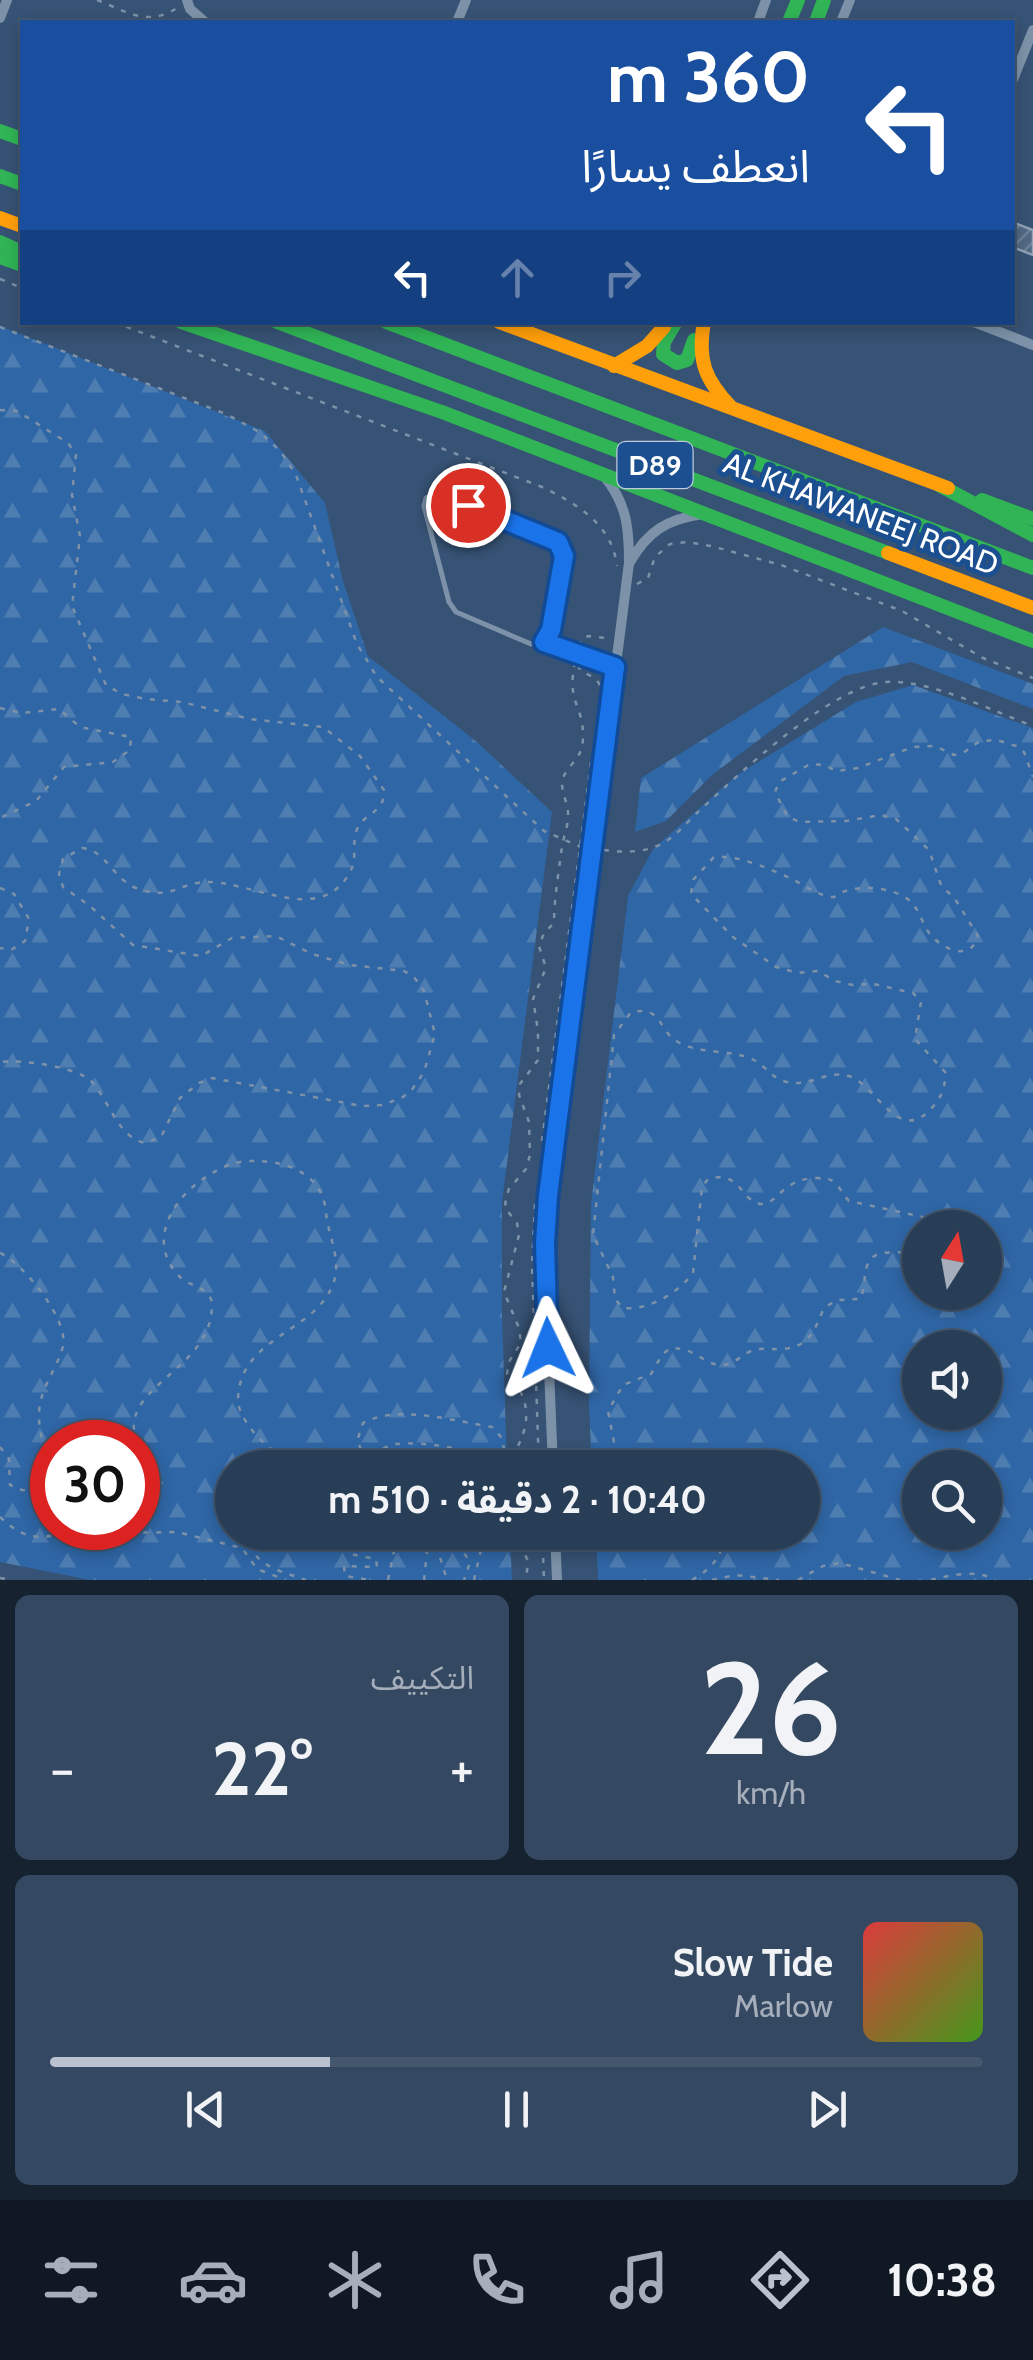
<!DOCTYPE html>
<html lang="ar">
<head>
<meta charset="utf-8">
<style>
  :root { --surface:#283e57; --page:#344961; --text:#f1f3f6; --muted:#a5aeba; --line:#44576d; --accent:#b9c2ce }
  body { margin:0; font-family:Cabin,"Noto Sans Arabic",sans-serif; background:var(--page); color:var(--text); direction:rtl; height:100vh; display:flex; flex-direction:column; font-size:38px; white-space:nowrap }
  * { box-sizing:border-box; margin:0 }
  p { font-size:32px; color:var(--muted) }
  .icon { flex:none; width:55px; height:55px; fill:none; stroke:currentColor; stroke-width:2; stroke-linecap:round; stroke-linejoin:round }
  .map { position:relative; height:1580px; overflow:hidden; direction:ltr }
  .sheet { display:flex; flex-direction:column; gap:15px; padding:15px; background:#162230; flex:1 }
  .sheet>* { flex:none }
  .top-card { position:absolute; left:20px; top:20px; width:995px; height:305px; border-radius:0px; box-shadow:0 5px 15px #0003,0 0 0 2px var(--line); direction:rtl; background:#1a4fa0; color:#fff; overflow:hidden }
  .needle { width:65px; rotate:11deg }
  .fabs { position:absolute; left:902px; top:1210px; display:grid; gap:20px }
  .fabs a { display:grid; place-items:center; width:100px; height:100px; border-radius:50%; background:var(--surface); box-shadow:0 5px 15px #0003,0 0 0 2px var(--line); font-size:50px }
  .speed { position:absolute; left:30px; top:1420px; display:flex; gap:20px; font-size:50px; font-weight:700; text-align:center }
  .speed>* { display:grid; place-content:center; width:130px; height:130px; border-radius:50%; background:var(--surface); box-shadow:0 5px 15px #0003,0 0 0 2px var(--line); line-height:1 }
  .speed .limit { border:15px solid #d22; background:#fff; color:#111 }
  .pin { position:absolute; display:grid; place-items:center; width:85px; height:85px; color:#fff; margin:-42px; border:5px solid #fff; border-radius:50%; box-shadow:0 2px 10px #0007 }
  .me { position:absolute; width:110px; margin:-55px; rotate:358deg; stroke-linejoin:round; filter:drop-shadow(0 0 8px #0008) }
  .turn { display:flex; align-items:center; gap:35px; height:210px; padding:0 40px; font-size:45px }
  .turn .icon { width:130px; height:130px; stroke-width:2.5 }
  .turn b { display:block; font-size:70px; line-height:85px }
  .lanes { display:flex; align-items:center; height:95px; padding:0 40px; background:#0003; justify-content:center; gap:50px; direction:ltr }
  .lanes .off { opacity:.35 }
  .big { font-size:75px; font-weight:700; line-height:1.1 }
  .sheet .widget { flex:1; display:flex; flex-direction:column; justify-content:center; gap:15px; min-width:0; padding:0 35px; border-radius:15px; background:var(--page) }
  .sheet .dial { align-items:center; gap:0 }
  .dial b { font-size:130px; line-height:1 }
  .song { display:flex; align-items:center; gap:30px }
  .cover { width:120px; height:120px; border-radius:15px; background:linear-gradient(135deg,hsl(0 70% 55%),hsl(100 70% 35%)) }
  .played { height:10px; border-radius:5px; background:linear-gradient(90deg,var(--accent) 30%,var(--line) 30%) }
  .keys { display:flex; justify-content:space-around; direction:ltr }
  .heat { display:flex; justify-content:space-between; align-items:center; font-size:55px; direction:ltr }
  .sheet .tiles { flex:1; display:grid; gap:15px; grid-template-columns:1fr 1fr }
  .widget:last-child { grid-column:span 2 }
  .trip { position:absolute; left:215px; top:1450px; width:605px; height:100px; border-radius:50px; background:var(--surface); box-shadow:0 5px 15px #0003,0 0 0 2px var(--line); font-weight:700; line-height:100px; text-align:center; direction:rtl }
  .tab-bar { display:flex; height:160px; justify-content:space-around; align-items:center; background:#101923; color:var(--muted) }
  .tab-bar .icon { width:70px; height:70px }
  .tab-bar .on { color:var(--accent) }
  .tab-bar b { font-size:45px; color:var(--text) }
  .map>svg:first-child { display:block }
  .forest { fill:url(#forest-firs); fill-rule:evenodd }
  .building { fill:url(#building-hatch); stroke:#92a2b6; stroke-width:2.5 }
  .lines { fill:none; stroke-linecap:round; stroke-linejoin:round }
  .path { stroke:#7d92a8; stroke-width:2.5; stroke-dasharray:5 8; stroke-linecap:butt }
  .lane { stroke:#7d92a8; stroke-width:5 }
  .street { stroke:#7d92a8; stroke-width:10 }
  .fast { stroke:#30b455; stroke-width:14 }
  .slow { stroke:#ff9f0a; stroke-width:14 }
  .route-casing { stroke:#114b97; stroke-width:25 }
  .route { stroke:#1a73e8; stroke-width:18 }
  .labels { text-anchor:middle; stroke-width:10; stroke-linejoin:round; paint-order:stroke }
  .shield { fill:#1b4f8f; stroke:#bbcadd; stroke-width:2.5 }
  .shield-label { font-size:28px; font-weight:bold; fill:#fff }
  .street-label { font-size:30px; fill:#fff; stroke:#1b4f8f }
</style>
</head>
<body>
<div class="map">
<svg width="1033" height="1580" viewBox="0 0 1033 1580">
  <defs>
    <pattern id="forest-firs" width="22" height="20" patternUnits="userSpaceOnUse" patternTransform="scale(2.5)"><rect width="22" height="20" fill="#2f66a5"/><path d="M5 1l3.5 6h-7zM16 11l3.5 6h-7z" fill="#4e7db2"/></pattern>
    <pattern id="building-hatch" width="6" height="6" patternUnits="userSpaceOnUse" patternTransform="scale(2.5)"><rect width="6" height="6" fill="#526984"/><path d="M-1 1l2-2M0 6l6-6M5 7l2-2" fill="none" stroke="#6c8096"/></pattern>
  </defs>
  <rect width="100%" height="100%" fill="#365274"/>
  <g class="forest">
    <path d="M0,326L265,431L325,503L343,581L368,656L477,742L552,812L502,1202V1314L507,1467L232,1468V1532L510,1533L512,1580H90L0,1562ZM52,1442H138V1528H52Z"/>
    <path d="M883,627L1033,684V709L912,662L844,676L712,775L666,821L635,832L641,778Z"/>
    <path d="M913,685L1033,728V1580H598L596,1533L802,1532V1468L592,1467L589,1407L591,1204L628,896L653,849L737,775L856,702ZM920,1228H985V1292H920ZM920,1348H985V1412H920ZM920,1468H985V1532H920Z"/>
  </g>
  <path class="building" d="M1012,222L1033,230V255L1012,247Z"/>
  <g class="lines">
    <g class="path">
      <path d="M97,0C128,12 147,27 177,8"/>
      <path d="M0,279L22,288"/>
      <path d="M114,322L542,487C577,504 612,524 617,566"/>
      <path d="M0,327L226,414L261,433L281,452L296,475L357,644L377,677L544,831L581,847"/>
      <path d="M0,410L17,411L68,443L76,454L72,495L80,536L72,606L106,685L122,694L146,699L182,702L250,719L323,727L360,756L384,790C385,815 362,812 356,832C352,845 357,858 351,870C323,927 255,883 210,882C179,881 173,902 136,888C113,879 106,850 82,848L63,859L59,874L63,887L90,906L133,945L201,956L232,938L276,936L312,954L350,965L404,971L414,977L424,991L435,1034L424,1072L411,1091L403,1097L383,1105L362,1106L212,1078L199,1083L180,1098L161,1137L145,1143C118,1137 110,1103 93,1083C80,1067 21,1059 0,1062"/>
      <path d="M637,584L648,578L655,557L670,544L688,542L711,546L781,565L902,611L983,658L1033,678"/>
      <path d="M579,646L582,638L589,636L605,638L607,633"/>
      <path d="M578,665L580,670L596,679L600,685"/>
      <path d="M0,708L22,713L59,709L80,727L131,737L130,750L113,762L64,767L36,801L0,818"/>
      <path d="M604,850C621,852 641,853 657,846C673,840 686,823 698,812C739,774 831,686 886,682C930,679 992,711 1033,726"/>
      <path d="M0,888L14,894L29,919L25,941L11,950L0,948"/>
      <path d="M542,1141L591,762"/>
      <path d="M535,1204L532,1265L539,1468"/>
      <path d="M934,1228L923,1217L849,1201C843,1195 840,1187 834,1182C827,1177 826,1179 818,1178C782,1178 778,1204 762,1204C741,1204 742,1169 708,1179L702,1187L693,1273C678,1293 648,1311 623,1308L615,1299L613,1277L593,1235L614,1035L631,1012C664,1006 656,1029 678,1042C698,1054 734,1050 752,1059C770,1068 772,1083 797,1083C815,1083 831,1070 849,1076C878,1087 896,1141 928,1112C940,1100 946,1089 945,1072L915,1039L921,1002L913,993L874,984L853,985L835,981L818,971L798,973L776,967L733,937L691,894L693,880L714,857C739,855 767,868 790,878C804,885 818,896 834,897C852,883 891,886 909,900C919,908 922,924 930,934C943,950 971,962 978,936L955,899L941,885L929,850L896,819L881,815L846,821L799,822L787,816L775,792L779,782L810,764L824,765L836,771L858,768L913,747L935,746L954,755L963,753L980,741L997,740L1016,746L1024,752L1033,777"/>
      <path d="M0,1253C23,1263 69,1320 63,1346C57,1370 41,1385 39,1412C38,1428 44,1443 45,1459C45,1475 41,1491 52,1504"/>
      <path d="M0,1447L9,1459L10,1485L22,1490L43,1491"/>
      <path d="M373,1454L362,1451L357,1441L363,1423C398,1404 454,1421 492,1427L502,1438L505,1455L494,1462"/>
      <path d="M369,1468L373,1454C381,1450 388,1445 396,1444C421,1441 475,1449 494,1462L495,1468"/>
      <path d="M518,1468L513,1463L512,1456C524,1438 532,1415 521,1393C517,1386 510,1382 507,1373L510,1360L521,1343L519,1328L504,1292L519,1235L517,1223L505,1208L506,1197L509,1189L526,1169L530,1155L529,1122L519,1095L520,1084L538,1060V1031L533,999L546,968L539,946L544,933L554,923C554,898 559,871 562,846C564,836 568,826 568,816C569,803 559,790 563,778C570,761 582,761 583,738C584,705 566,703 575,663"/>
      <path d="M619,1468L608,1411L623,1385L651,1374L662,1355L670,1348C698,1348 703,1365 722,1365C734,1365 741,1355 751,1351C761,1347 772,1350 783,1349C811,1346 814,1330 824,1308L837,1300L860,1299C866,1287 863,1278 867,1266C874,1244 904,1257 920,1250"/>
      <path d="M138,1496L156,1493L162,1482C160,1459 131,1448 134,1422C140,1381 211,1363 212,1306C213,1288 190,1287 180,1277C145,1242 173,1198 206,1177C228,1162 244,1159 270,1162C300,1166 324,1182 326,1213C328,1232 338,1254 336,1273C326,1333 239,1332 238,1400C238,1418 262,1444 277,1453C288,1460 301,1461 312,1468"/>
      <path d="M0,1517C30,1546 47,1537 84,1528"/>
      <path d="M105,1528L122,1533L177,1532L242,1548L257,1569L286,1580"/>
      <path d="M246,1532C251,1566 278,1570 306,1580"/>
      <path d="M349,1532L347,1550L350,1554L376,1559L377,1567L344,1566L345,1576L370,1580"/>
      <path d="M357,1532V1543L381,1548L386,1539L378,1532"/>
      <path d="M440,1532L439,1554L447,1580"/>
      <path d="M450,1532L470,1562L464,1580"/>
      <path d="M514,1532L528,1561L526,1580"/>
      <path d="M542,1532L544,1579"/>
      <path d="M635,1532L641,1535L656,1532"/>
      <path d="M0,1578L12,1580"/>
      <path d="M388,1580L398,1532"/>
      <path d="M424,1580L429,1532"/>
      <path d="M474,1580L485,1532"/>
      <path d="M692,1580C713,1568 722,1556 726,1532"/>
      <path d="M712,1580L736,1575L779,1580"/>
      <path d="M798,1580L823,1566L840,1563L900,1580"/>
      <path d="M931,1580C949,1575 979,1569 995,1580"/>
    </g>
    <g class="lane">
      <path d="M436,493L553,538L561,546L565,556L551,630L544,642L531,644L456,612L449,602L424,506L426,498Z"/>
      <path d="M544,642L615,667"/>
    </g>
    <g class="street">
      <path d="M187,0L190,9L205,22"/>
      <path d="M0,18L7,0"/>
      <path d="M457,22L466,0"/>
      <path d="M758,22L766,0"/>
      <path d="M841,22L850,0"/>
      <path d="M1012,82L1033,30"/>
      <path d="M974,322L1033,345"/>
      <path d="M630,562C648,531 667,519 703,514"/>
      <path d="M553,1468L545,1269L548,1196L629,563C629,528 627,504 604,476"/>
      <path d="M555,1532L557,1580"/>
    </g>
    <g class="fast">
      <path d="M789,22L798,0"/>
      <path d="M816,22L824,0"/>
      <path d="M0,131L22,139"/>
      <path d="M0,176L22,184"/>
      <path d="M0,242L22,252"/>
      <path d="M0,257L22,265"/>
      <path d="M181,322L442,412L1033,641"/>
      <path d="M277,322L888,553"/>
      <path d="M386,322L1033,568"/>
      <path d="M676,322L664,342L663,354L677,363L687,360L694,340"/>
      <path d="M939,485L1033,535"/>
      <path d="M982,500L1033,519"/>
    </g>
    <g class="slow">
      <path d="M0,218L22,226"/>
      <path d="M499,322L948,488"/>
      <path d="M704,322C697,360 705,380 731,407"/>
      <path d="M614,366L647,346L664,327"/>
      <path d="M888,553L1033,608"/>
    </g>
  </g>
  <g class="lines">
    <g class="route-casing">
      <path id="route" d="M468,505L558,542L564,556L551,630L544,642L615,667L548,1196L545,1244L548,1348"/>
    </g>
    <use href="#route" class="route"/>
  </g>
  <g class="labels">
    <rect class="shield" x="617.5" y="442" width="75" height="46" rx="8"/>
    <g class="shield-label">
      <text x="655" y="475">D89</text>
    </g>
    <g class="street-label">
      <text transform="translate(861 514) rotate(21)" y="10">AL KHAWANEEJ ROAD</text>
    </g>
  </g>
</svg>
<div class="fabs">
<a><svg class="needle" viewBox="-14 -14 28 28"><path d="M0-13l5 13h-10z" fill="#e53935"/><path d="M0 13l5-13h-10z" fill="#a5aeba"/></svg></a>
<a><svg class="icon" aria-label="sound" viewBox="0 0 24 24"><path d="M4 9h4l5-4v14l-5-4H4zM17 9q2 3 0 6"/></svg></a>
<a><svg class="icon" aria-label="search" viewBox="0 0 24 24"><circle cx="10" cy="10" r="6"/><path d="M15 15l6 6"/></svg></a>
</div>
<div class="speed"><div class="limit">30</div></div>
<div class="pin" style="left:468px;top:505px;background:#d93025"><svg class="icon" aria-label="arrive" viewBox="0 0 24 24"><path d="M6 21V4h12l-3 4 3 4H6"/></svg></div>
<svg class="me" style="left:548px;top:1348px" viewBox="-20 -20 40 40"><path d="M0-17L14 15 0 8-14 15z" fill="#1a73e8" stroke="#fff" stroke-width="4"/></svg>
<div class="trip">10:40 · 2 دقيقة · 510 m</div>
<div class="top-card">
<div class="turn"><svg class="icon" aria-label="left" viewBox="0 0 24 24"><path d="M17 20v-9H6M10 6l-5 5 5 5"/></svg><div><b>360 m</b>انعطف يسارًا</div></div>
<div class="lanes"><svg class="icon" aria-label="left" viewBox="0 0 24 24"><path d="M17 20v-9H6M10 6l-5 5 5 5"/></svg><svg class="icon off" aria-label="ahead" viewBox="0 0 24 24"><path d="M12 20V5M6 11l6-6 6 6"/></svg><svg class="icon off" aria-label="right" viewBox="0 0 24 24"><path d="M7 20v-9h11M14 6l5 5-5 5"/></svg></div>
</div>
</div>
<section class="sheet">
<div class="tiles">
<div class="widget dial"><b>26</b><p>km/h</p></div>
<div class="widget"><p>التكييف</p>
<div class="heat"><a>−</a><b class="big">22°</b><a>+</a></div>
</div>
<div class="widget">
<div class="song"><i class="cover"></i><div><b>Slow Tide</b><p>Marlow</p></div></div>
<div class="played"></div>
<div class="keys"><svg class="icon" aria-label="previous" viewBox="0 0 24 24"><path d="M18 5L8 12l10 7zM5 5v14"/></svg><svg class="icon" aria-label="pause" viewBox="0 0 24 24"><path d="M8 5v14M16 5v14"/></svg><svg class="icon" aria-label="next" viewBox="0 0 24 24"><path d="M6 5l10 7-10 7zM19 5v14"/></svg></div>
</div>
</div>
</section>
<nav class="tab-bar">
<b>10:38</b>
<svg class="icon on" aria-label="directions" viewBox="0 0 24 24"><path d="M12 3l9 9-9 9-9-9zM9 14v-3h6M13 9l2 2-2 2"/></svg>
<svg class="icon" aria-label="music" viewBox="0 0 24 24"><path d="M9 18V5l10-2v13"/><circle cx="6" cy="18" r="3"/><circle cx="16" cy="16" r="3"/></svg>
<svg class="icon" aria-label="phone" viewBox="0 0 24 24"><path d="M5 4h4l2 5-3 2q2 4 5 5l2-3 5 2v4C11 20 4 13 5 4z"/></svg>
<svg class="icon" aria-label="climate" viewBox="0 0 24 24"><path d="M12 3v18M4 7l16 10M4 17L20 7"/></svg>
<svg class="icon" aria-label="car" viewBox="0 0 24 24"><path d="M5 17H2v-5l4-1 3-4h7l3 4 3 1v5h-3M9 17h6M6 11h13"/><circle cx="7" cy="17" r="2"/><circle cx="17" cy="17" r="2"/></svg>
<svg class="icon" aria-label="filters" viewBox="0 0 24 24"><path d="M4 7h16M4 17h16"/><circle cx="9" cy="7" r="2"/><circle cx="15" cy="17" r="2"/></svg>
</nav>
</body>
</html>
